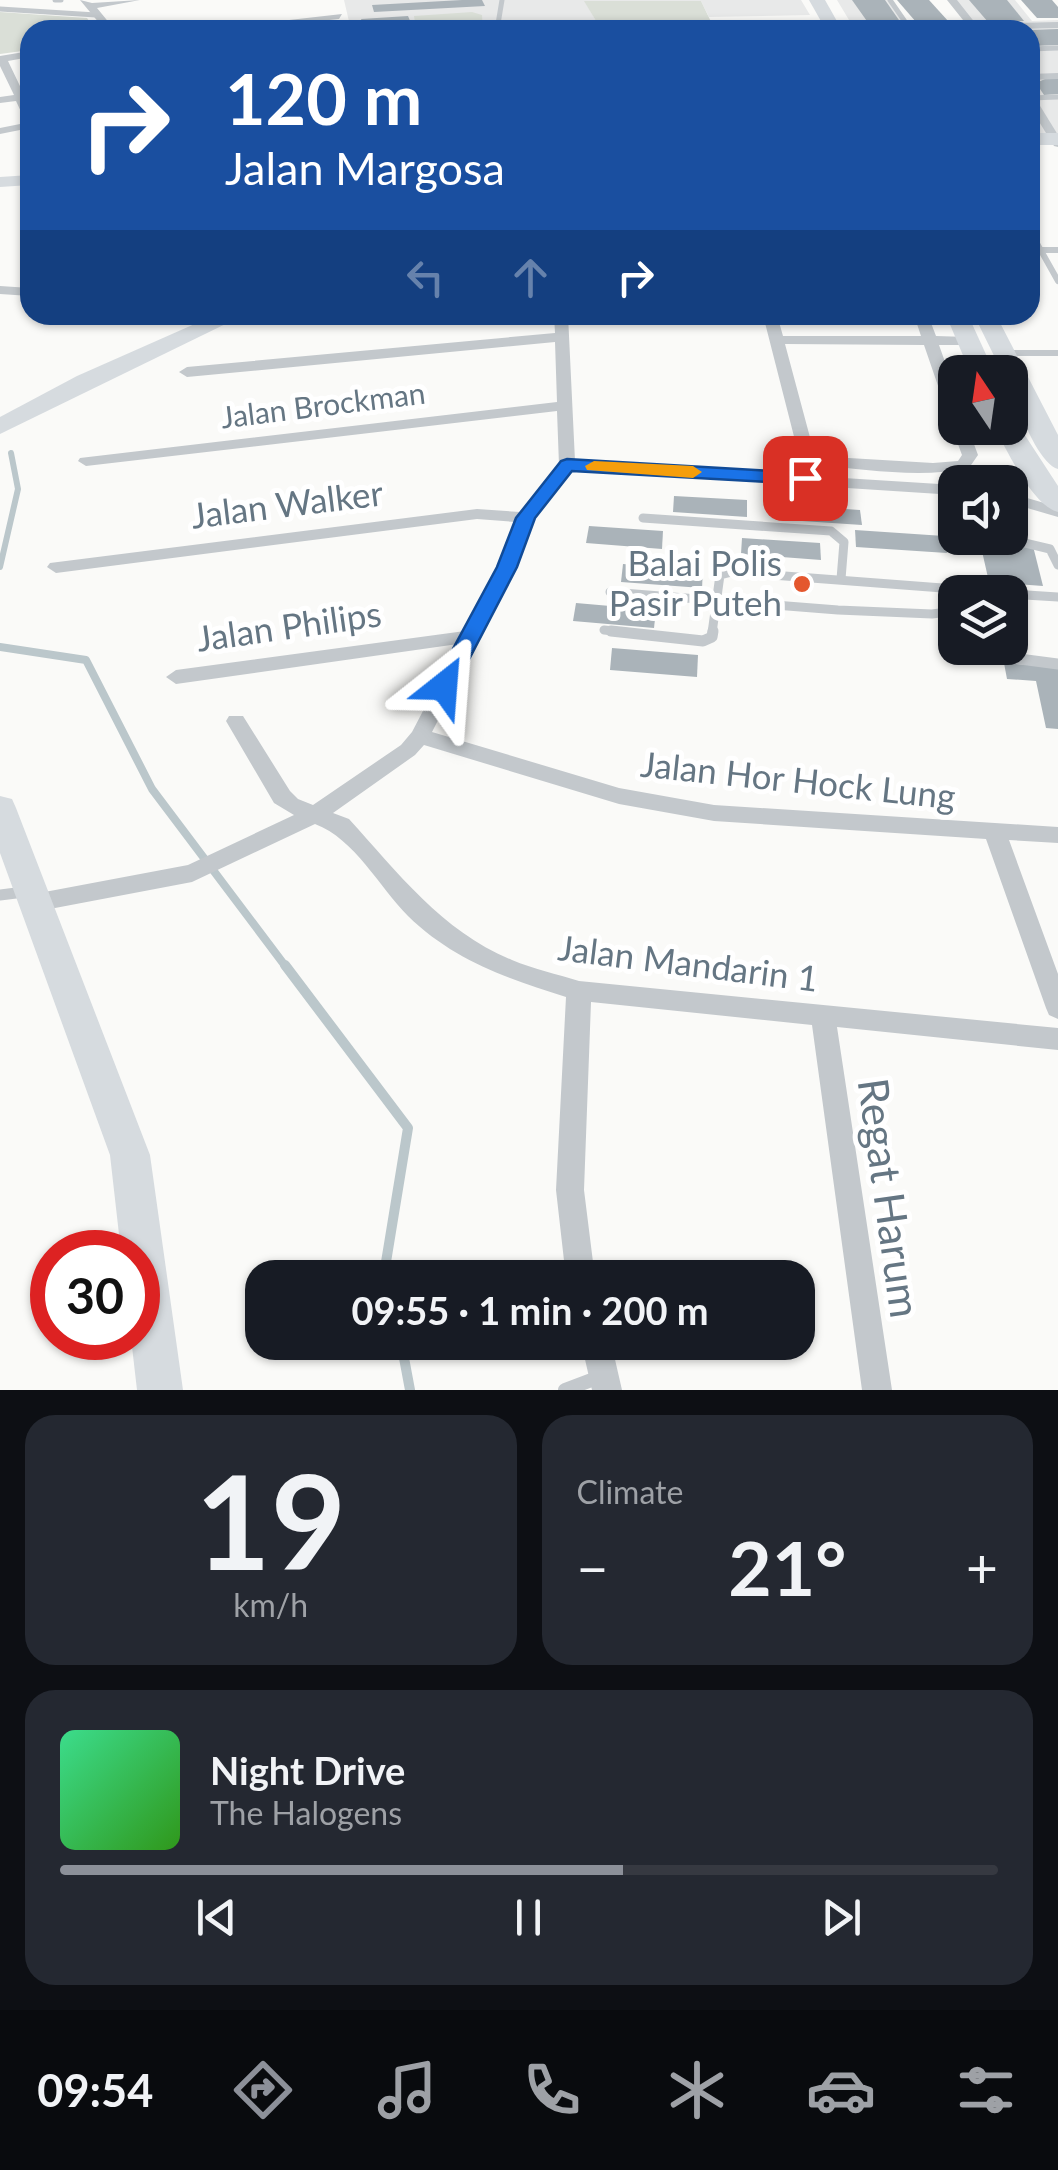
<!DOCTYPE html>
<html lang="en">
<head>
<meta charset="utf-8">
<style>
  :root { --surface:#171b24; --page:#242831; --text:#f1f3f6; --muted:#9ea1a6; --line:#363941; --accent:#8c9099 }
  body { margin:0; font-family:Lato,sans-serif; background:var(--page); color:var(--text); height:100vh; display:flex; flex-direction:column; font-size:38px; white-space:nowrap }
  * { box-sizing:border-box; margin:0 }
  p { font-size:32px; color:var(--muted) }
  .icon { flex:none; width:55px; height:55px; fill:none; stroke:currentColor; stroke-width:2; stroke-linecap:round; stroke-linejoin:round }
  .map { position:relative; height:1390px; overflow:hidden }
  .panel { display:flex; flex-direction:column; gap:25px; padding:25px; background:#0d0f14; flex:1 }
  .panel>* { flex:none }
  .guide { position:absolute; left:20px; top:20px; width:1020px; height:305px; border-radius:30px; box-shadow:0 2px 8px #0004; background:#1a4fa0; color:#fff; overflow:hidden }
  .needle { width:65px; rotate:347deg }
  .fabs { position:absolute; left:938px; top:355px; display:grid; gap:20px }
  .fabs a { display:grid; place-items:center; width:90px; height:90px; border-radius:20px; background:var(--surface); box-shadow:0 2px 8px #0004; font-size:50px }
  .speed { position:absolute; left:30px; top:1230px; display:flex; gap:20px; font-size:50px; font-weight:700; text-align:center }
  .speed>* { display:grid; place-content:center; width:130px; height:130px; border-radius:50%; background:var(--surface); box-shadow:0 2px 8px #0004; line-height:1 }
  .speed .limit { border:15px solid #d22; background:#fff; color:#111 }
  .pin { position:absolute; display:grid; place-items:center; width:85px; height:85px; color:#fff; margin:-42px; border-radius:20px; box-shadow:0 5px 15px #0006 }
  .me { position:absolute; width:110px; margin:-55px; rotate:28deg; stroke-linejoin:round; filter:drop-shadow(0 0 8px #0008) }
  .turn { display:flex; align-items:center; gap:35px; height:210px; padding:0 40px; font-size:45px }
  .turn .icon { width:130px; height:130px; stroke-width:2.5 }
  .turn b { display:block; font-size:70px; line-height:85px }
  .lanes { display:flex; align-items:center; height:95px; padding:0 40px; background:#0003; justify-content:center; gap:50px; direction:ltr }
  .lanes .off { opacity:.35 }
  .big { font-size:75px; font-weight:700; line-height:1.1 }
  .panel .widget { flex:1; display:flex; flex-direction:column; justify-content:center; gap:15px; min-width:0; padding:0 35px; border-radius:30px; background:var(--page) }
  .panel .dial { align-items:center; gap:0 }
  .dial b { font-size:130px; line-height:1 }
  .song { display:flex; align-items:center; gap:30px }
  .cover { width:120px; height:120px; border-radius:15px; background:linear-gradient(135deg,hsl(150 70% 55%),hsl(110 70% 35%)) }
  .played { height:10px; border-radius:5px; background:linear-gradient(90deg,var(--accent) 60%,var(--line) 60%) }
  .keys { display:flex; justify-content:space-around; direction:ltr }
  .heat { display:flex; justify-content:space-between; align-items:center; font-size:55px; direction:ltr }
  .panel .tiles { flex:1; display:grid; gap:25px; grid-template-columns:1fr 1fr }
  .widget:last-child { grid-column:span 2 }
  .trip { position:absolute; left:245px; top:1260px; width:570px; height:100px; border-radius:30px; background:var(--surface); box-shadow:0 2px 8px #0004; font-weight:700; line-height:100px; text-align:center }
  .dock { display:flex; height:160px; justify-content:space-around; align-items:center; background:#090b0e; color:var(--muted) }
  .dock .icon { width:70px; height:70px }
  .dock .on { color:var(--accent) }
  .dock b { font-size:45px; color:var(--text) }
  .map>svg:first-child { display:block }
  .built { fill:#e8e9e9 }
  .green { fill:#dadfd7 }
  .lines { fill:none; stroke-linecap:round; stroke-linejoin:round }
  .stream-far2 { stroke:#bbc7cb; stroke-width:6 }
  .stream-far1 { stroke:#bbc7cb; stroke-width:8 }
  .stream { stroke:#bbc7cb; stroke-width:10 }
  .building { fill:#aab3b9 }
  .lane-far4 { stroke:#c3c8cc; stroke-width:5 }
  .lane-far3 { stroke:#c3c8cc; stroke-width:6 }
  .lane-far2 { stroke:#c3c8cc; stroke-width:9 }
  .lane-far1 { stroke:#c3c8cc; stroke-width:11 }
  .lane { stroke:#c3c8cc; stroke-width:14 }
  .street { fill:#c3c8cc; fill-rule:evenodd }
  .secondary { fill:#d6dbdf; fill-rule:evenodd }
  .primary { fill:#d6dbdf; fill-rule:evenodd }
  .route { fill:#1a73e8; stroke:#114b97; stroke-width:2.5 }
  .slow { fill:#f59e0b }
  .poi-dot { fill:#e4572e; stroke:#fff; stroke-width:4 }
  .labels { text-anchor:middle; stroke-width:10; stroke-linejoin:round; paint-order:stroke }
  .far-street-label { font-size:30px; fill:#657683; stroke:#fff }
  .street-label { font-size:35px; fill:#657683; stroke:#fff }
  .poi-label { font-size:35px; fill:#657683; stroke:#fff; text-anchor:end }
  .near-street-label { font-size:42px; fill:#657683; stroke:#fff }
</style>
</head>
<body>
<div class="map">
<svg width="1058" height="1390" viewBox="0 0 1058 1390">
  <rect width="100%" height="100%" fill="#fafaf8"/>
  <g class="built">
    <path d="M344,0H801L810,15L709,17L701,1H585L596,21L635,30H351Z"/>
    <path d="M837,0H888L907,24H969L951,0H1015L1032,21L1058,20V137L1030,140V30H855Z"/>
  </g>
  <g class="green">
    <path d="M584,1H701L715,30H635L596,21Z"/>
    <path d="M0,12L87,18L95,30H30V50L0,54Z"/>
    <path d="M472,12L482,15L483,30H416L414,16Z"/>
  </g>
  <g class="lines">
    <path class="stream-far2" d="M0,567L18,489L11,453"/>
    <path class="stream-far1" d="M0,647L86,660L152,789L286,967"/>
    <g class="stream">
      <path d="M285,965L408,1128L386,1262L389,1278"/>
      <path d="M401,1342L410,1390"/>
    </g>
  </g>
  <g class="building">
    <path d="M462,0H482L485,6L374,12L372,5Z"/>
    <path d="M852,0H885L901,23L869,24Z"/>
    <path d="M897,0H929L949,22H916Z"/>
    <path d="M969,0H1007L1024,21L988,22Z"/>
    <path d="M1021,0H1052L1058,7V18H1037Z"/>
    <path d="M408,16L414,30H365L361,19Z"/>
    <path d="M782,21H817L823,30H787Z"/>
    <path d="M1058,29V45L1030,46V30Z"/>
    <path d="M1045,79H1058V94L1044,95L1036,83Z"/>
    <path d="M674,496L747,500V517L673,512Z"/>
    <path d="M786,505L860,510L862,525L787,520Z"/>
    <path d="M589,526L663,531L662,549L586,543Z"/>
    <path d="M855,530L944,536L947,553L856,547Z"/>
    <path d="M742,538L820,543L821,560L741,554Z"/>
    <path d="M979,538H997L998,544L1033,546L1043,586L989,582Z"/>
    <path d="M623,564L703,570L702,588L621,582Z"/>
    <path d="M576,603L656,610L654,628L573,621Z"/>
    <path d="M612,648L698,655L697,677L610,670Z"/>
    <path d="M1004,663L1058,667V729L1046,728L1036,681L1007,679Z"/>
  </g>
  <g class="lines">
    <g class="lane-far4">
      <path d="M55,0H61"/>
      <path d="M890,0L910,29"/>
      <path d="M0,9L96,15"/>
      <path d="M852,25L971,24"/>
      <path d="M497,30L502,0"/>
      <path d="M1030,49L1058,48"/>
      <path d="M1030,98L1058,97"/>
    </g>
    <g class="lane-far3">
      <path d="M1030,231L1058,281"/>
      <path d="M1030,250H1058"/>
      <path d="M1004,353H1058"/>
    </g>
    <g class="lane-far2">
      <path d="M643,518L831,531L844,542L841,579"/>
      <path d="M1016,541L1050,549L1058,565"/>
      <path d="M610,592L838,610L932,614L955,611"/>
      <path d="M1010,594L1058,597"/>
      <path d="M604,630L633,633"/>
      <path d="M712,633L720,575L732,572L995,592"/>
    </g>
    <g class="lane-far1">
      <path d="M611,631L703,641L712,637L713,631"/>
      <path d="M985,648L990,655L1058,664"/>
      <path d="M0,895L24,892"/>
    </g>
    <path class="lane" d="M565,1390L602,1376"/>
    <g class="street">
      <path d="M80,0L92,3L140,0L97,8L115,30H105Z"/>
      <path d="M947,0H957L976,24L1058,22V28L971,30Z"/>
      <path d="M342,14L339,19L233,30H200Z"/>
      <path d="M30,51V57L8,61L30,107V121L24,118L16,101L0,103V97L14,95L0,66V56Z"/>
      <path d="M1058,73V79L1030,80V74Z"/>
      <path d="M1030,95L1034,96L1058,135V147L1054,146L1030,107Z"/>
      <path d="M30,122V128L0,134V128Z"/>
      <path d="M0,286L30,288V296L0,294Z"/>
      <path d="M554,315H568L575,461L799,475L800,460L763,315H777L783,336H921L914,315H928L936,336L968,337L975,341L968,345H939L955,390V417L947,412L924,345L785,344L815,456L933,463L958,461L962,455L952,428L955,424V428H968L978,455L969,468C920,479 865,469 815,465L812,476L955,485V495L571,470L533,519L516,567L432,732L619,788L714,805L1058,827V843L1009,840L1058,974V1019L1049,1015L1046,1008L986,839L714,821L619,804L424,745L415,755L333,813L349,819C398,873 443,932 512,960C533,969 557,974 579,981L1058,1028V1050L837,1027L892,1390H862L812,1025L591,1002L584,1190L595,1278H566L556,1190L566,997C508,979 453,960 408,916C379,887 355,839 315,824L192,882L34,912L26,909L22,903L26,897L34,894L188,865L294,815L274,803L226,721L229,716H243L290,791L298,799L313,805L401,745L412,732L458,644L176,684L166,677L176,670L465,631L498,567L515,522L477,519L56,573L47,567L50,563L477,509L520,512L559,465L557,411L86,466L78,461L80,458L557,402L555,342L187,377L179,372L187,367L555,333Z"/>
      <path d="M1028,460L1034,462V468L1010,485V482H996Z"/>
      <path d="M1010,493L1058,507V517L1010,503Z"/>
      <path d="M581,1342H611L622,1390H592Z"/>
    </g>
    <g class="secondary">
      <path d="M30,175V185L0,187V177Z"/>
      <path d="M215,315H244L0,434V417L77,376Z"/>
      <path d="M0,796L12,799L16,808L150,1155L183,1390H137L131,1338H138V1252H121L110,1155L0,853Z"/>
    </g>
    <g class="primary">
      <path d="M809,0H825L842,30H826Z"/>
      <rect x="1030" y="133" width="28" height="12"/>
      <path d="M946,315H968L994,372H970Z"/>
      <path d="M974,315H996L1058,435V469C1037,464 1010,394 1010,372H1002Z"/>
      <path d="M1010,421L1017,423L1058,486V512C1033,506 1007,451 995,428H1010Z"/>
    </g>
  </g>
  <path class="route" d="M567,459L805,473L815,478L805,484L572,471L535,518L517,567L452,692H437L433,686L497,567L516,518L561,461Z"/>
  <path class="slow" d="M594,461L693,466L702,472L693,478L587,470L585,466Z"/>
  <circle class="poi-dot" cx="802" cy="584" r="10"/>
  <g class="labels">
    <g class="far-street-label">
      <text transform="translate(323 406) rotate(-7)" y="10">Jalan Brockman</text>
    </g>
    <g class="street-label">
      <text transform="translate(287 505) rotate(-7)" y="12">Jalan Walker</text>
      <text transform="translate(289 627) rotate(-8)" y="12">Jalan Philips</text>
      <text transform="translate(798 781) rotate(6)" y="12">Jalan Hor Hock Lung</text>
      <text transform="translate(688 964) rotate(7)" y="12">Jalan Mandarin 1</text>
    </g>
    <g class="poi-label">
      <text x="782" y="576">Balai Polis<tspan x="782" dy="40">Pasir Puteh</tspan></text>
    </g>
    <g class="near-street-label">
      <text transform="translate(889 1198) rotate(82)" y="15">Regat Harum</text>
    </g>
  </g>
</svg>
<div class="fabs">
<a><svg class="needle" viewBox="-14 -14 28 28"><path d="M0-13l5 13h-10z" fill="#e53935"/><path d="M0 13l5-13h-10z" fill="#9ea1a6"/></svg></a>
<a><svg class="icon" aria-label="sound" viewBox="0 0 24 24"><path d="M4 9h4l5-4v14l-5-4H4zM17 9q2 3 0 6"/></svg></a>
<a><svg class="icon" aria-label="layers" viewBox="0 0 24 24"><path d="M12 4l9 5-9 5-9-5zM3 14l9 5 9-5"/></svg></a>
</div>
<div class="speed"><div class="limit">30</div></div>
<div class="pin" style="left:805px;top:478px;background:#d93025"><svg class="icon" aria-label="arrive" viewBox="0 0 24 24"><path d="M6 21V4h12l-3 4 3 4H6"/></svg></div>
<svg class="me" style="left:444px;top:686px" viewBox="-20 -20 40 40"><path d="M0-17L14 15 0 8-14 15z" fill="#1a73e8" stroke="#fff" stroke-width="4"/></svg>
<div class="trip">09:55 · 1 min · 200 m</div>
<div class="guide">
<div class="turn"><svg class="icon" aria-label="right" viewBox="0 0 24 24"><path d="M7 20v-9h11M14 6l5 5-5 5"/></svg><div><b>120 m</b>Jalan Margosa</div></div>
<div class="lanes"><svg class="icon off" aria-label="left" viewBox="0 0 24 24"><path d="M17 20v-9H6M10 6l-5 5 5 5"/></svg><svg class="icon off" aria-label="ahead" viewBox="0 0 24 24"><path d="M12 20V5M6 11l6-6 6 6"/></svg><svg class="icon" aria-label="right" viewBox="0 0 24 24"><path d="M7 20v-9h11M14 6l5 5-5 5"/></svg></div>
</div>
</div>
<section class="panel">
<div class="tiles">
<div class="widget dial"><b>19</b><p>km/h</p></div>
<div class="widget"><p>Climate</p>
<div class="heat"><a>−</a><b class="big">21°</b><a>+</a></div>
</div>
<div class="widget">
<div class="song"><i class="cover"></i><div><b>Night Drive</b><p>The Halogens</p></div></div>
<div class="played"></div>
<div class="keys"><svg class="icon" aria-label="previous" viewBox="0 0 24 24"><path d="M18 5L8 12l10 7zM5 5v14"/></svg><svg class="icon" aria-label="pause" viewBox="0 0 24 24"><path d="M8 5v14M16 5v14"/></svg><svg class="icon" aria-label="next" viewBox="0 0 24 24"><path d="M6 5l10 7-10 7zM19 5v14"/></svg></div>
</div>
</div>
</section>
<nav class="dock">
<b>09:54</b>
<svg class="icon on" aria-label="directions" viewBox="0 0 24 24"><path d="M12 3l9 9-9 9-9-9zM9 14v-3h6M13 9l2 2-2 2"/></svg>
<svg class="icon" aria-label="music" viewBox="0 0 24 24"><path d="M9 18V5l10-2v13"/><circle cx="6" cy="18" r="3"/><circle cx="16" cy="16" r="3"/></svg>
<svg class="icon" aria-label="phone" viewBox="0 0 24 24"><path d="M5 4h4l2 5-3 2q2 4 5 5l2-3 5 2v4C11 20 4 13 5 4z"/></svg>
<svg class="icon" aria-label="climate" viewBox="0 0 24 24"><path d="M12 3v18M4 7l16 10M4 17L20 7"/></svg>
<svg class="icon" aria-label="car" viewBox="0 0 24 24"><path d="M5 17H2v-5l4-1 3-4h7l3 4 3 1v5h-3M9 17h6M6 11h13"/><circle cx="7" cy="17" r="2"/><circle cx="17" cy="17" r="2"/></svg>
<svg class="icon" aria-label="filters" viewBox="0 0 24 24"><path d="M4 7h16M4 17h16"/><circle cx="9" cy="7" r="2"/><circle cx="15" cy="17" r="2"/></svg>
</nav>
</body>
</html>
